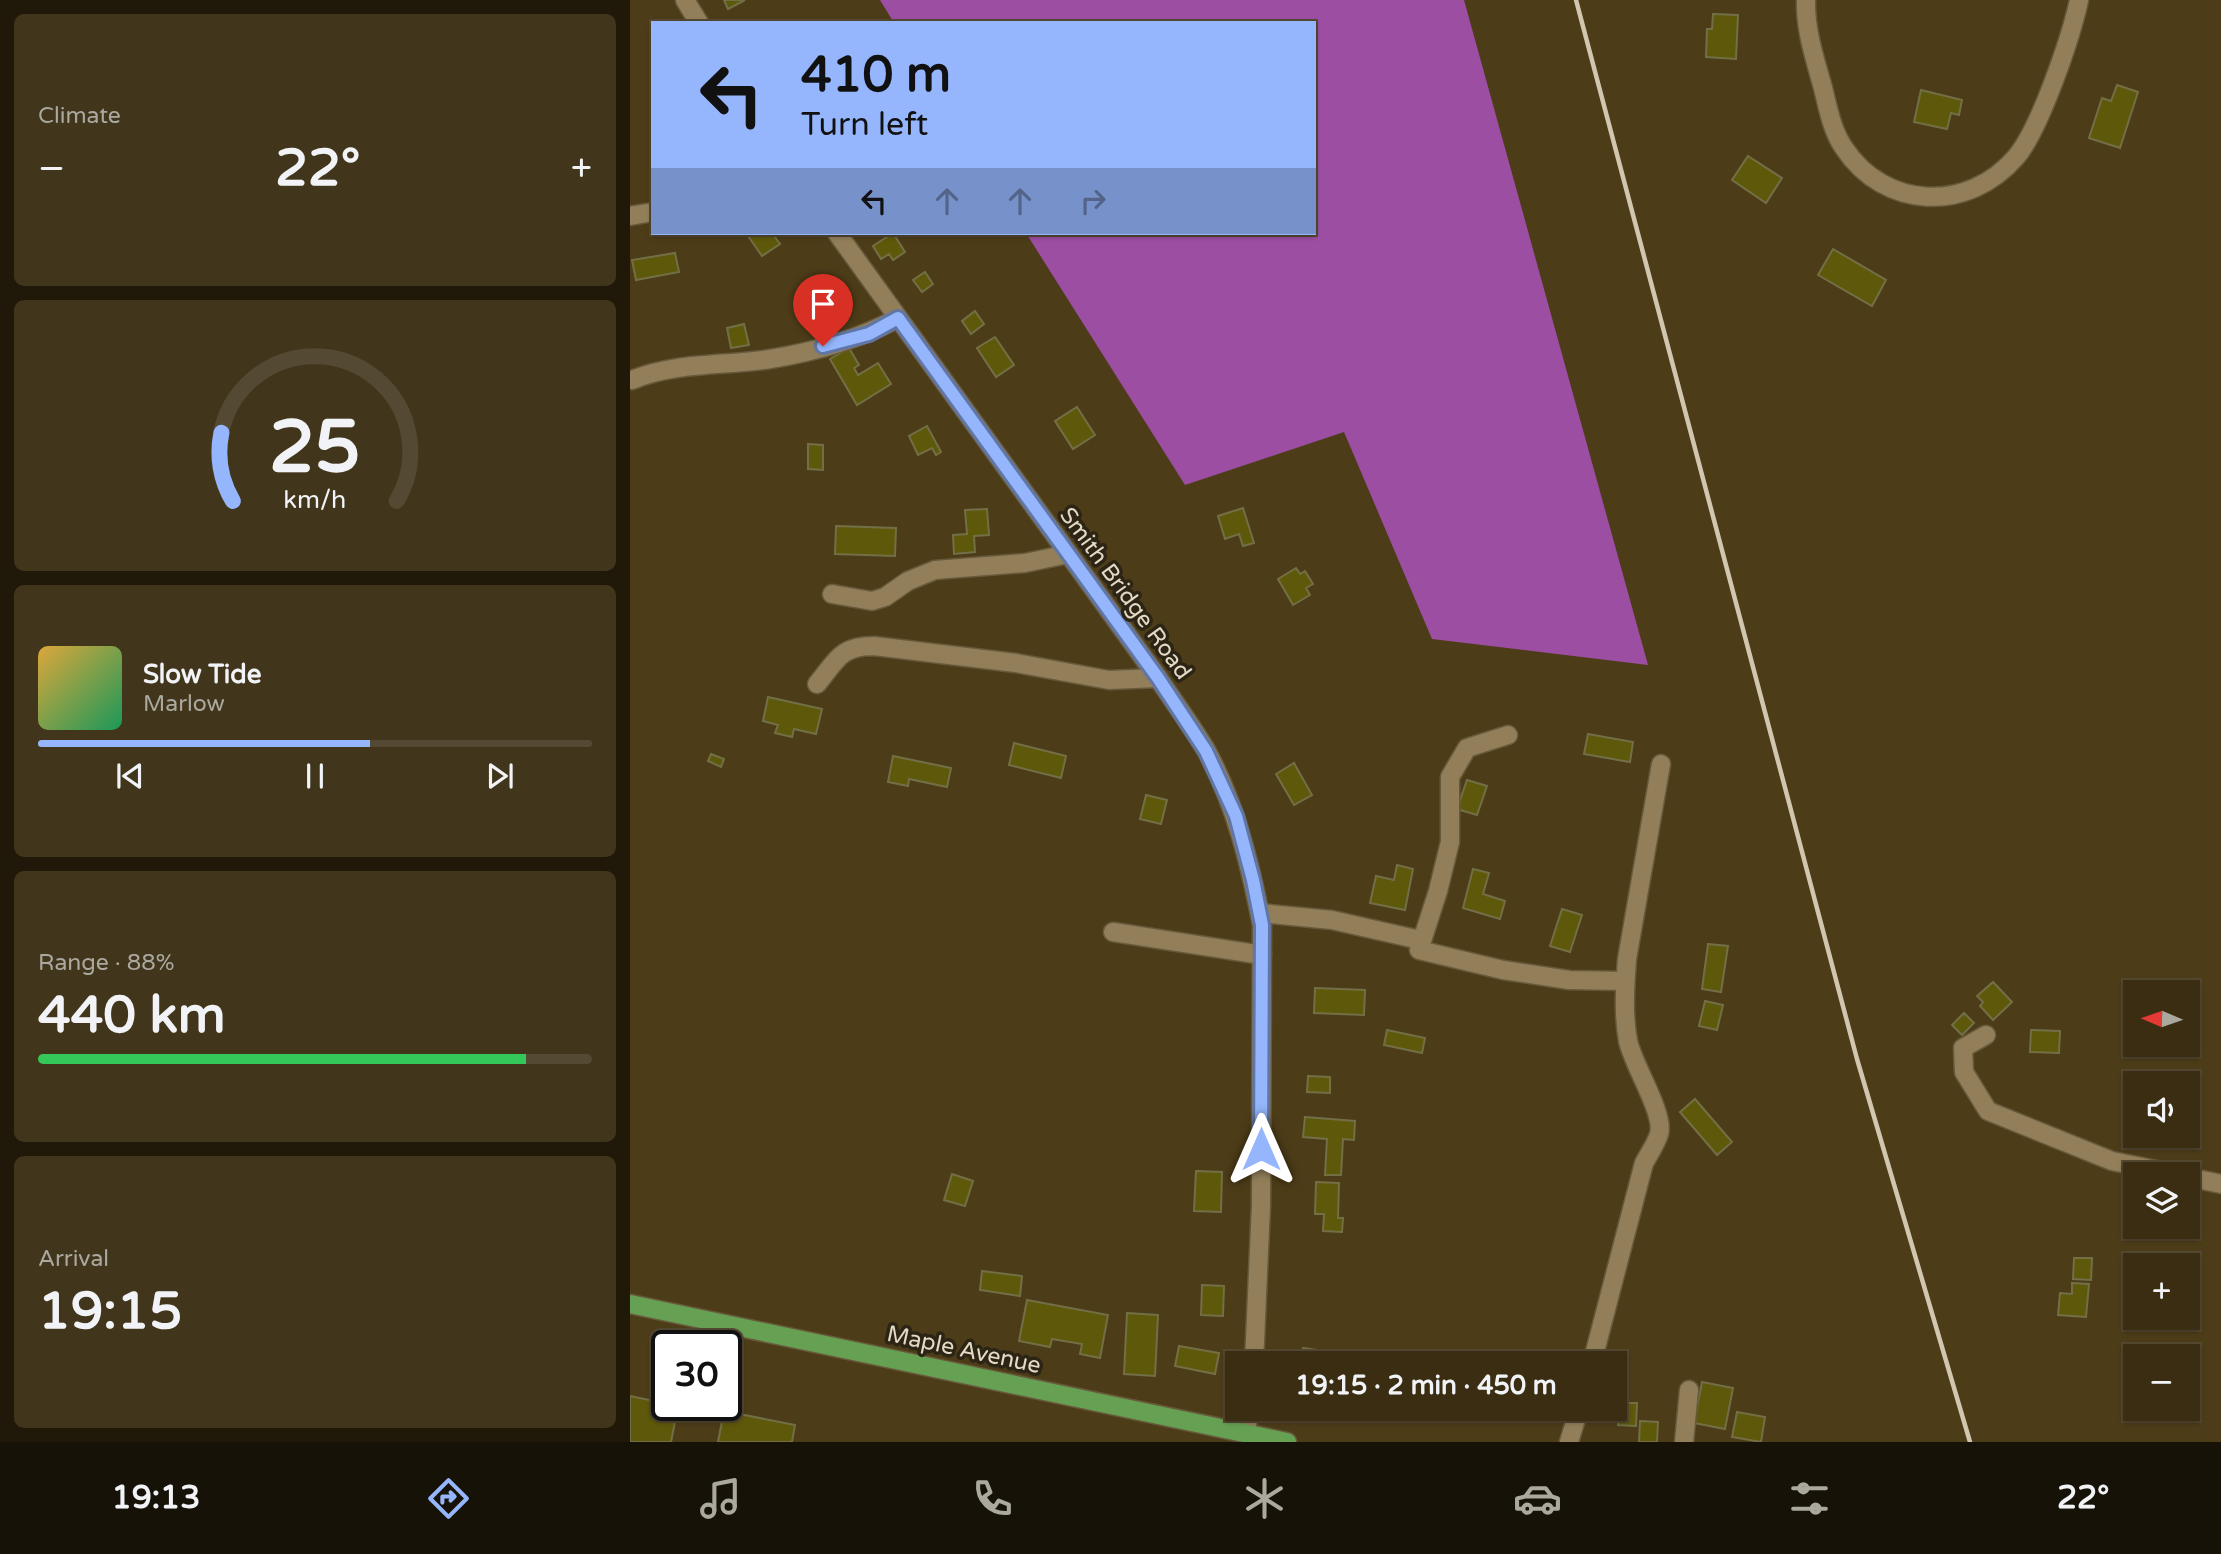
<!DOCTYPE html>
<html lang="en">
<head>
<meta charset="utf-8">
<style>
  :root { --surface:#3a2d12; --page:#41351b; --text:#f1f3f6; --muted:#aba89f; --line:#544932; --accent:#95b6fd }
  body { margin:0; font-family:"Varela Round",sans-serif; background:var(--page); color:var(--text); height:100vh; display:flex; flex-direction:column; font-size:26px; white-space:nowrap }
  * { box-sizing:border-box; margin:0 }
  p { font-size:23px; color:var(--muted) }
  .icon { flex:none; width:38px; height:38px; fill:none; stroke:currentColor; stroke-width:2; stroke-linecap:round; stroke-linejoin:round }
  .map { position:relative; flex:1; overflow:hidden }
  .sheet { display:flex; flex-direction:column; gap:14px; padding:14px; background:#20190a; width:630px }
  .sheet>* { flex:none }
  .hud { position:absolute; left:21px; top:21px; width:665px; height:214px; border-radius:0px; box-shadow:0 2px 5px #0004,0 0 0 2px var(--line); background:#95b6fd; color:#111; overflow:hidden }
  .needle { width:46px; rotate:272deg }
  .controls { position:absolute; left:1493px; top:980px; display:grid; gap:14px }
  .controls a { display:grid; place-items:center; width:77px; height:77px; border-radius:0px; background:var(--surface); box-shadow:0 2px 5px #0004,0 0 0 2px var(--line); font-size:35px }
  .speed { position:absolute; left:21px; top:1330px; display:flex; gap:14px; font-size:35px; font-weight:700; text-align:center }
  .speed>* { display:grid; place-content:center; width:91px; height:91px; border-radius:50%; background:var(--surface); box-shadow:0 2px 5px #0004,0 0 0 2px var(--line); line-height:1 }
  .speed .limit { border:4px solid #111; border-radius:10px; background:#fff; color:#111 }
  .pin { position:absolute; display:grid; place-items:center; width:60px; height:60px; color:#fff; margin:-72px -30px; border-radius:50% 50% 50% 0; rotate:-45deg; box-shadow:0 0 7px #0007 }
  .pin .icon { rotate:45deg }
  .me { position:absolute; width:77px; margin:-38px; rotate:0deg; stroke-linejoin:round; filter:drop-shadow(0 0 5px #0008) }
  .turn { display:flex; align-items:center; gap:24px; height:147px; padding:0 35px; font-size:32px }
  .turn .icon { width:91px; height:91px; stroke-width:2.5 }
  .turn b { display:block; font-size:49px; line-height:60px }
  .lanes { display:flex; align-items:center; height:66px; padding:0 35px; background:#0003; justify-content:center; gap:35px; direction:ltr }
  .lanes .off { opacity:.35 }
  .big { font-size:52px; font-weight:800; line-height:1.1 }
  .sheet .widget { flex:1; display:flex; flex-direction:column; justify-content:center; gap:10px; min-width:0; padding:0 24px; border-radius:10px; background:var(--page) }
  .sheet .dial { align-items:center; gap:0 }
  .dial svg { height:182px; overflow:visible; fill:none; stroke:var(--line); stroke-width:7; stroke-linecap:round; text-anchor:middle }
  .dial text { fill:var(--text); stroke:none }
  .song { display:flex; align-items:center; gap:21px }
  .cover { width:84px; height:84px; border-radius:10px; background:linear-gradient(135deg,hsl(40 70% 55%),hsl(150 70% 35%)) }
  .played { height:7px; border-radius:4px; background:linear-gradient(90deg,var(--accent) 60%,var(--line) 60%) }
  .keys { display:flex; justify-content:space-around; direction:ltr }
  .heat { display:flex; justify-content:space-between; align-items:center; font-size:38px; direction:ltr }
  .charge { height:10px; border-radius:5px; background:linear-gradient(90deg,#34c759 88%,var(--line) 0) }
  .trip { position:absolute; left:595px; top:1351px; width:402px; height:70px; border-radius:0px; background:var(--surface); box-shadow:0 2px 5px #0004,0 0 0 2px var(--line); font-weight:800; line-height:70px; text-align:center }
  .tab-bar { display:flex; height:112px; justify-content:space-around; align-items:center; background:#171207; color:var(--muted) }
  .tab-bar .icon { width:49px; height:49px }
  .tab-bar .selected { color:var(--accent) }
  .tab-bar b { font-size:32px; color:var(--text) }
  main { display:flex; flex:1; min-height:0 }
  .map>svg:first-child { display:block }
  .forest { fill:#9c4ea3 }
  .building { fill:#5e580a; stroke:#726f47; stroke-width:2 }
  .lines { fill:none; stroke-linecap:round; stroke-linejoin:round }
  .minor-casing { stroke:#675a3b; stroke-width:21 }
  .major-casing { stroke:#675a3b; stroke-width:21 }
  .minor { stroke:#927f5a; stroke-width:18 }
  .major { stroke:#66a053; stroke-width:18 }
  .rail { stroke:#d1c6b0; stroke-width:4.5 }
  .route-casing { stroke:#6176a4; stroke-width:18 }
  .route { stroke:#95b6fd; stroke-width:12 }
  .labels { text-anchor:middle; stroke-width:7; stroke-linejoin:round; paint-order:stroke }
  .street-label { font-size:23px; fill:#e4dac6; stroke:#2c2515 }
</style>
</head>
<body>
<main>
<section class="sheet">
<div class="widget"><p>Climate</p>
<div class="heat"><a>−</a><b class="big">22°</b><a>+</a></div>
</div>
<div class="widget dial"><svg viewBox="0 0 100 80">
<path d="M14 69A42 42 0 1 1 86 69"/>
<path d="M14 69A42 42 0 0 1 9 39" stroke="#95b6fd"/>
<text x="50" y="56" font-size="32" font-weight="700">25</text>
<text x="50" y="72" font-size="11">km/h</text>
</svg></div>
<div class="widget">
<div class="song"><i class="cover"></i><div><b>Slow Tide</b><p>Marlow</p></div></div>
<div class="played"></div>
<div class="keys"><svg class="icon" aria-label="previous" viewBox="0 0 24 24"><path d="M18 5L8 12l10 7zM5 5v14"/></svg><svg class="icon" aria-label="pause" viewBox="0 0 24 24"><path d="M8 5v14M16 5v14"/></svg><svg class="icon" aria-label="next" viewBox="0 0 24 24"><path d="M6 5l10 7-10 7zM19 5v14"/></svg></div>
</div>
<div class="widget"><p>Range · 88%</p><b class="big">440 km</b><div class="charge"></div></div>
<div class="widget"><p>Arrival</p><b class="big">19:15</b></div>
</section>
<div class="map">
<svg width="1591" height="1442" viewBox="0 0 1591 1442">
  <rect width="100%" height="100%" fill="#4d3c18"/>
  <path class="forest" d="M250,0H834L1018,665L802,639L714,432L555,485L396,233H684V23H264Z"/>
  <g class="building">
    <path d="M94,0H115L98,9Z"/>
    <path d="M1083,14L1108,15L1106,59L1076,57L1077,29H1082Z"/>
    <path d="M1487,85L1508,92L1490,148L1459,138L1472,98L1481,101Z"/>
    <path d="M1291,90L1332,100L1329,115L1321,113L1317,129L1284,122Z"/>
    <path d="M1118,156L1152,178L1136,203L1102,180Z"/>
    <path d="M116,233H142L150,244L132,256Z"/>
    <path d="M263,233L275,252L263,260L259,254L251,259L243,246Z"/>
    <path d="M1203,249L1256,280L1242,306L1188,275Z"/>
    <path d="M45,253L49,272L6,280L2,260Z"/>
    <path d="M295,272L303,284L292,292L283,280Z"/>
    <path d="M204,292L217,311L195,327L181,308Z"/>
    <path d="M345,311L354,324L341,334L332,321Z"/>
    <path d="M114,324L119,345L101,348L97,328Z"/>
    <path d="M365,337L384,365L366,377L347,348Z"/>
    <path d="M219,348L229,365L224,368L228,375L248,363L261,384L227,405L200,359Z"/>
    <path d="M447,407L465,435L443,449L425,421Z"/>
    <path d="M297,426L311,452L306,455L302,448L288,455L279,436Z"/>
    <path d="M178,444L193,445V470L178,469Z"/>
    <path d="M613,508L624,543L613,546L609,534L595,539L588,516Z"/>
    <path d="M357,509L359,535L344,536L345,552L324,554L323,535L337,534L335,510Z"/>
    <path d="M206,526L266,528L265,556L205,554Z"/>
    <path d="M666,568L670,574L675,571L683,584L676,588L680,595L663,605L648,579Z"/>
    <path d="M138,697L192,709L186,734L164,729L162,737L145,733L148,725L133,721Z"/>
    <path d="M958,734L1003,742L1000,762L954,754Z"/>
    <path d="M384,743L436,756L431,778L379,765Z"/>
    <path d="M81,754L94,759L91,767L78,761Z"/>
    <path d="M263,756L321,768L317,787L279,779L278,786L258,782Z"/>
    <path d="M664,763L682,795L664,805L646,774Z"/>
    <path d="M837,780L857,786L847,815L827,809Z"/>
    <path d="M516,795L537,800L531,824L510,819Z"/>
    <path d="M767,865L783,869L775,910L740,903L746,876L764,880Z"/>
    <path d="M843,869L859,873L853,894L875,901L870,919L833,908Z"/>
    <path d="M932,909L952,915L940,952L920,946Z"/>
    <path d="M1078,944L1098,946L1091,992L1072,989Z"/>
    <path d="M1363,982L1382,1002L1363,1020L1350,1006L1353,1002L1347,996Z"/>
    <path d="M685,988L735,990L734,1015L684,1013Z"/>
    <path d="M1075,1001L1093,1005L1087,1030L1069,1026Z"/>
    <path d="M1334,1013L1344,1023L1332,1035L1322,1025Z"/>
    <path d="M757,1030L795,1038L792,1053L754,1045Z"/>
    <path d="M1401,1030L1430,1031L1429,1053L1400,1052Z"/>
    <path d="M678,1076L700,1077V1093L677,1092Z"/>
    <path d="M1065,1099L1102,1142L1087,1155L1050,1112Z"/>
    <path d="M675,1117L725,1121L724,1140L713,1139L711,1175H695L697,1139L673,1137Z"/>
    <path d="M566,1171L592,1172L591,1212L564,1211Z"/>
    <path d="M322,1174L343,1181L335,1206L314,1200Z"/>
    <path d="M686,1182L709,1183L708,1218H713L712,1232L693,1231L694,1214H685Z"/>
    <path d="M1444,1258H1462L1461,1280L1443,1279Z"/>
    <path d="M352,1271L392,1276L390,1296L350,1290Z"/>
    <path d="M1442,1283L1459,1284L1456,1317L1428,1315L1430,1293L1442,1294Z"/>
    <path d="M572,1285L594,1286L593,1316L571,1315Z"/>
    <path d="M397,1300L478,1315L470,1358L450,1354L452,1344L422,1339L420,1347L389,1341Z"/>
    <path d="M497,1313L528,1315L525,1376L494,1374Z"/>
    <path d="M549,1346L589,1353L585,1374L545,1366Z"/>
    <path d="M673,1348L703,1352L702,1363H671Z"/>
    <path d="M804,1357L819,1358V1363H803Z"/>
    <path d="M1072,1382L1103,1388L1095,1429L1064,1423Z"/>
    <path d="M0,1396L48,1406L41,1442H0Z"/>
    <path d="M989,1403H1007L1006,1426L988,1425Z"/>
    <path d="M94,1411L165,1425L162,1442H88Z"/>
    <path d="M1107,1412L1135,1417L1131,1442L1102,1437Z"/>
    <path d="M1010,1421L1028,1422L1027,1442H1009Z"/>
  </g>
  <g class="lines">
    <g class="minor-casing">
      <g id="minor">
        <path d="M55,0L69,23"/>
        <path d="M1176,0C1175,30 1185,59 1193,88C1198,108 1202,131 1214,148C1255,210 1338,213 1386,157C1410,129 1441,37 1449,0"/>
        <path d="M0,216L23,212"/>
        <path d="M207,233L528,678C544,702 561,725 576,750C606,805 620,865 632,925L631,1205L624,1363"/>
        <path d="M2,380C45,362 95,366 140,359C184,352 229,339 268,318"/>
        <path d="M202,594L242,601L255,597L278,581L305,570L395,563L438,554"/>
        <path d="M187,684C207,660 210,646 244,646L386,663L479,680L528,678"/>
        <path d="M878,735L837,748L820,777V842L808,891L789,950L873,970L939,980L995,981"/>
        <path d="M630,913L702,920L790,940"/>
        <path d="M483,932L632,955"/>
        <path d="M1356,1035L1333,1048L1334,1072L1358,1111L1482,1161L1546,1174"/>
        <path d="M1558,1177L1591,1184"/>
        <path d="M962,1363L1014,1163C1019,1154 1026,1144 1029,1134C1035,1114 1003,1065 998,1041C993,1014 995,986 997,959L1031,764"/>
        <path d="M616,1433L619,1409"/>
        <path d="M939,1442L949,1409"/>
        <path d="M1054,1442L1059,1390"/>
      </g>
    </g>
    <g class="major-casing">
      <path id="major" d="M0,1304L657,1442"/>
    </g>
    <use href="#minor" class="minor"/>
    <use href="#major" class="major"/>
    <path class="rail" d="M946,0L1227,1059L1340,1442"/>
  </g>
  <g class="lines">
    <g class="route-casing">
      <path id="route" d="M193,346L239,334L268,318L528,678L576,751L606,816L623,880L632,925L631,1149"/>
    </g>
    <use href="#route" class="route"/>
  </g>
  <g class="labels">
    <g class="street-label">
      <text transform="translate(496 593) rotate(54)" y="8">Smith Bridge Road</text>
      <text transform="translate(334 1349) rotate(12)" y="8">Maple Avenue</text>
    </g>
  </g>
</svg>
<div class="controls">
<a><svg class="needle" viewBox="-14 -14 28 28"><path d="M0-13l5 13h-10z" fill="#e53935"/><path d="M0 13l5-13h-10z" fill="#aba89f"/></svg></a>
<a><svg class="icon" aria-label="sound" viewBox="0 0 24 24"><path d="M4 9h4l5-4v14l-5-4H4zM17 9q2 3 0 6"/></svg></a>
<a><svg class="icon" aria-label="layers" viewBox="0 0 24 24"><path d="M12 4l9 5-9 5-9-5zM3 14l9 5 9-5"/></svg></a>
<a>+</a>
<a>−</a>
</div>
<div class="speed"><div class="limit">30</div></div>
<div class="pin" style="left:193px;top:346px;background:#d93025"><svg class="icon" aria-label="arrive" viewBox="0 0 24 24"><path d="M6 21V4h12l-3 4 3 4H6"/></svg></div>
<svg class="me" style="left:631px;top:1149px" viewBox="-20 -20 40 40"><path d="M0-17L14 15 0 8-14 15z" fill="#95b6fd" stroke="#fff" stroke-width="4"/></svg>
<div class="trip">19:15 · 2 min · 450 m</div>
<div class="hud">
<div class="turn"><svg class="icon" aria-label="left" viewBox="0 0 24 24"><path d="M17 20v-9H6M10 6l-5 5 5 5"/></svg><div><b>410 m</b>Turn left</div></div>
<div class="lanes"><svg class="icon" aria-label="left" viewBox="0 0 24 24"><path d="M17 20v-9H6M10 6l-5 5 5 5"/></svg><svg class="icon off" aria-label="ahead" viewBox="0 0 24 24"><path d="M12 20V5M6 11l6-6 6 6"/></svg><svg class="icon off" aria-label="ahead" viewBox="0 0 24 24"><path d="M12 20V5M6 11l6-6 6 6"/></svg><svg class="icon off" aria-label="right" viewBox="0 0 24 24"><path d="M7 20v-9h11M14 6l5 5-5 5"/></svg></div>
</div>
</div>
</main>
<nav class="tab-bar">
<b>19:13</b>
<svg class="icon selected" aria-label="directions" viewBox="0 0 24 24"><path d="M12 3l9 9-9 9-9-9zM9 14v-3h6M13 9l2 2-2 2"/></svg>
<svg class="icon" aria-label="music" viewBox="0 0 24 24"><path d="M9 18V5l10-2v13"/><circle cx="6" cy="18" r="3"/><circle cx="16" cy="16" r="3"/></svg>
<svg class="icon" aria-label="phone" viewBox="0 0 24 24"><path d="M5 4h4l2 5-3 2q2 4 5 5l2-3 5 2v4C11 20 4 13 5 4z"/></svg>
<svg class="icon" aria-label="climate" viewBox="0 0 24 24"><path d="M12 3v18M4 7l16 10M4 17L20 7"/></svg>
<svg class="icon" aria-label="car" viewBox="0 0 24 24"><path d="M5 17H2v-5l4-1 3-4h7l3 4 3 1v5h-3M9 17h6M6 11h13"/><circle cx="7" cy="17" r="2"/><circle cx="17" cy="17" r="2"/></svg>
<svg class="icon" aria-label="filters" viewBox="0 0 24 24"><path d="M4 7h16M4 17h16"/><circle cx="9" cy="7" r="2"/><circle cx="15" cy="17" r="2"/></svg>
<b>22°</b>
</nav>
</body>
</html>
